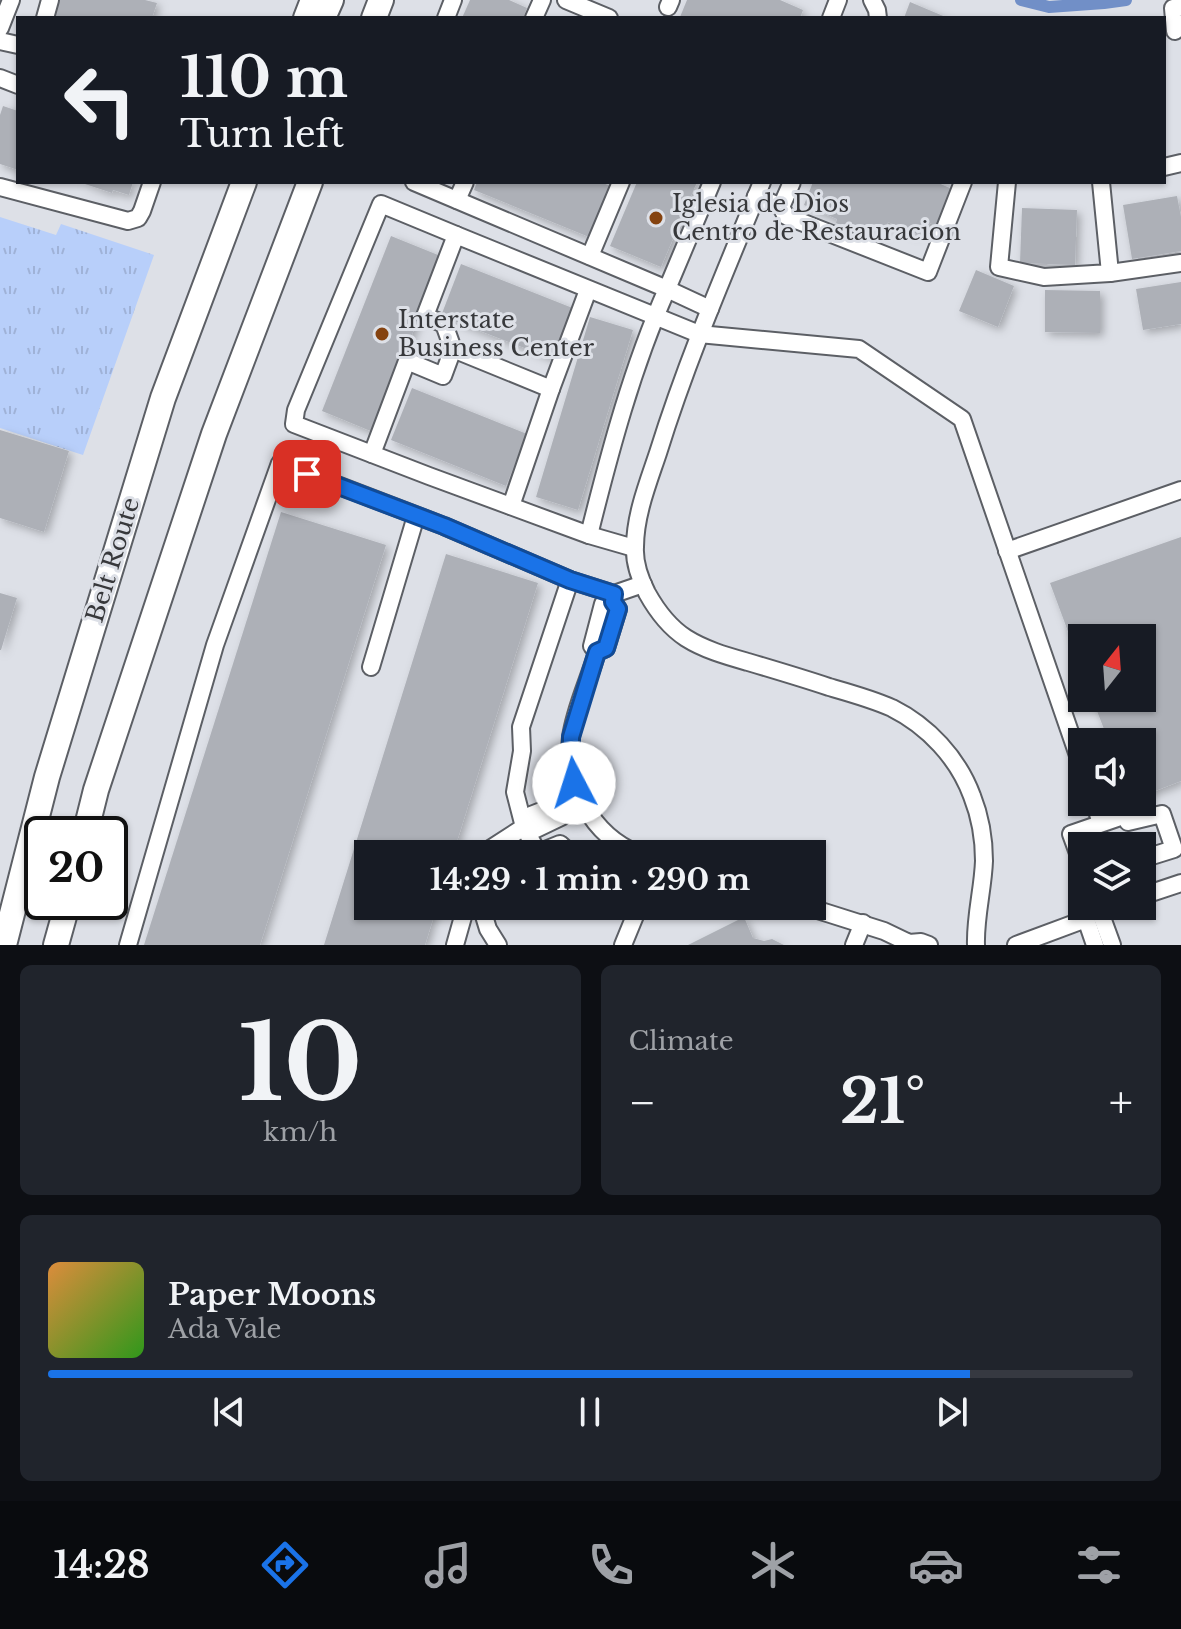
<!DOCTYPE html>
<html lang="en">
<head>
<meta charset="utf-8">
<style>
  :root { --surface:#171b24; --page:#20242c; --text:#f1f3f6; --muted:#9ea1a6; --line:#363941; --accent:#1a73e8 }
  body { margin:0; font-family:"Libre Baskerville",serif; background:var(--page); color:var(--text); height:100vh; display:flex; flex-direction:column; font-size:30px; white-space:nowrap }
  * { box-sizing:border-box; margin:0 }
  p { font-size:26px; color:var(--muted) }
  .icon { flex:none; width:44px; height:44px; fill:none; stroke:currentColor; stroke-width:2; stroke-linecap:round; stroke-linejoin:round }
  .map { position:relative; height:945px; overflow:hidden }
  .sheet { display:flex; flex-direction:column; gap:20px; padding:20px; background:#0d0f14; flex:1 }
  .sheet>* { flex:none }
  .hud { position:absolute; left:16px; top:16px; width:1150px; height:168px; border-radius:0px; box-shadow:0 2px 6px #0004; background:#171b24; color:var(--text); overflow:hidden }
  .needle { width:52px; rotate:17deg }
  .controls { position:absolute; left:1068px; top:624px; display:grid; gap:16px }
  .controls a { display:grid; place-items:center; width:88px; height:88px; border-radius:0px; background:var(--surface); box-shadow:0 2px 6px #0004; font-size:40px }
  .speed { position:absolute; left:24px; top:816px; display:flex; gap:16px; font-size:40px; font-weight:700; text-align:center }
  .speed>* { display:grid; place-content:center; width:104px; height:104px; border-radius:50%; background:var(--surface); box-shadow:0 2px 6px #0004; line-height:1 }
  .speed .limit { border:4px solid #111; border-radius:12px; background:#fff; color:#111 }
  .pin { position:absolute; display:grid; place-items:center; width:68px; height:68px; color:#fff; margin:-34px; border-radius:16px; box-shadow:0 4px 12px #0006 }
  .me { position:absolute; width:88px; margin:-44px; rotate:355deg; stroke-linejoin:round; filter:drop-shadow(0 0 6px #0008) }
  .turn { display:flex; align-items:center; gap:28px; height:168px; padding:0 32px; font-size:36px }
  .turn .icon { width:104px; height:104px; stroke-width:2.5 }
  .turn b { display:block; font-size:56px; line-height:68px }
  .big { font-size:60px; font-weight:700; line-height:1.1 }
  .sheet .widget { flex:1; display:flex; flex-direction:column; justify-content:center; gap:12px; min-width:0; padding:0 28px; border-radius:12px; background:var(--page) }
  .sheet .dial { align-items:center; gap:0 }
  .dial b { font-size:104px; line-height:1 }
  .song { display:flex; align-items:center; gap:24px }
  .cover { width:96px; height:96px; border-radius:12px; background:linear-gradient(135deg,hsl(30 70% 55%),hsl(110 70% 35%)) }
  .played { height:8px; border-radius:4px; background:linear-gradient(90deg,var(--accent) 85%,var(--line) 85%) }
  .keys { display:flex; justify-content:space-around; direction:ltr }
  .heat { display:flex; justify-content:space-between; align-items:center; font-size:44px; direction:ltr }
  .sheet .tiles { flex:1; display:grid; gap:20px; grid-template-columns:1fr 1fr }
  .widget:last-child { grid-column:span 2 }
  .trip { position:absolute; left:354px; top:840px; width:472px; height:80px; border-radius:0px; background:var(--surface); box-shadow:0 2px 6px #0004; font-weight:700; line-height:80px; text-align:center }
  .menu { display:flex; height:128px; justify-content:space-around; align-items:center; background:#090b0e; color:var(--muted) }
  .menu .icon { width:56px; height:56px }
  .menu .current { color:var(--accent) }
  .menu b { font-size:36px; color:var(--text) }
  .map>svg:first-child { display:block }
  .grass { fill:url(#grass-tufts) }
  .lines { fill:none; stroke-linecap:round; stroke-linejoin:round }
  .canal { stroke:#718fc7; stroke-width:12 }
  .building { fill:#adb0b7; filter:url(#shadow) }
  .minor-casing { stroke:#5c5f65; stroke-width:20 }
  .highway-casing { stroke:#5c5f65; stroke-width:28 }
  .minor { stroke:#fff; stroke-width:16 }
  .highway { stroke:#fff; stroke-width:24 }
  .route-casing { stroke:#114b97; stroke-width:20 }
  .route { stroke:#1a73e8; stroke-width:14 }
  .poi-dot { fill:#854310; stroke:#dde0e7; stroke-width:3 }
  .labels { text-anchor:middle; stroke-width:6; stroke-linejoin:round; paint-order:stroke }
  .poi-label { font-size:24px; fill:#37383b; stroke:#dde0e7; text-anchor:start }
  .street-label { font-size:24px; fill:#37383b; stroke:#dde0e7 }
</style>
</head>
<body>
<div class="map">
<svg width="1181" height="945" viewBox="0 0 1181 945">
  <defs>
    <pattern id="grass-tufts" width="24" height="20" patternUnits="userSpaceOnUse" patternTransform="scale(2)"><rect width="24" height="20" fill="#b8cffa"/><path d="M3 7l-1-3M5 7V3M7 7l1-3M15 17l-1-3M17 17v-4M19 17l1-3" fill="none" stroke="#9fb2d7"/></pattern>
    <filter id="shadow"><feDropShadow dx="3.5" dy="3.5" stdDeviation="4" flood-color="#0004"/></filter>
  </defs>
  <rect width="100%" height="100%" fill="#dde0e7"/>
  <path class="grass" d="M0,217L56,235L61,224L154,255L83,455L0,428Z"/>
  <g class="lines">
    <path class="canal" d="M1021,0L1049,7L1104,3L1126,0"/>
  </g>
  <g class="building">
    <path d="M60,0H145L157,3L152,18H54Z"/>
    <path d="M470,0H509L527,8L523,18H462Z"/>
    <path d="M687,0H780L803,10L800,18H682L680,17Z"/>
    <path d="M910,2L948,18H904Z"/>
    <path d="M3,106L18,111V170L0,164V115Z"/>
    <path d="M79,182H133L129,195L113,190L112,193Z"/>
    <path d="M477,182H601L610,186L589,237L474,190Z"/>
    <path d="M637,182H697L661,267L610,246Z"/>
    <path d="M813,182H936L952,189L936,226L930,223L927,230L920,227L917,234L888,222L882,236L847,223L845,227L836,223L837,219L804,205Z"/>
    <path d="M1177,196L1181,217V251L1132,259L1123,205Z"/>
    <path d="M1022,208L1077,210L1075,265L1020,263Z"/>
    <path d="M391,236L443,257L373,432L322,411Z"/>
    <path d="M461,264L575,309L556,360L441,316Z"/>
    <path d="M976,270L1014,286L998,327L959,311Z"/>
    <path d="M1181,282V324L1143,330L1136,289Z"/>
    <path d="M1045,290L1100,291V333L1045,332Z"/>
    <path d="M590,317L633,330L578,510L536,497Z"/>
    <path d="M412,388L527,434L506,486L391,440Z"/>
    <path d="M0,430L69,451L44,532L0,518Z"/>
    <path d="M281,512L386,545L260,945H144Z"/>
    <path d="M1181,537V781L1142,796V742H1109L1092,698H1142V638H1082V669L1050,583Z"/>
    <path d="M446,554L538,583L453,854H368V906H437L425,945H324Z"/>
    <path d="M0,593L17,598L1,650H0Z"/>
    <path d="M744,917L753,938L764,941L772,939L784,945H688Z"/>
  </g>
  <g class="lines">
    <g class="minor-casing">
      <g id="minor">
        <path d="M566,0L609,18"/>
        <path d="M872,0L877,10L878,18"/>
        <path d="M668,7L671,0"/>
        <path d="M45,18L50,0"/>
        <path d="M446,18L453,0"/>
        <path d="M534,18L542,0"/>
        <path d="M831,18L838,0"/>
        <path d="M0,28L11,0"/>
        <path d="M1175,31L1173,8L1181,7"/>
        <path d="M0,41L18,45"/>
        <path d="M0,78L18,85"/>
        <path d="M1164,167L1181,163"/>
        <path d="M414,182L667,289L712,182"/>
        <path d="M762,182C725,272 687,360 658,453C648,483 635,515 635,547C634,563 640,579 647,593C657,611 669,627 686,638C705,650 727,656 748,662C775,670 802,678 829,687C850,693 872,699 892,708C928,726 958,758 972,796C980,816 984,839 984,861C983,889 975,917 976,945"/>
        <path d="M1007,182L999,267L1044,277L1110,273L1101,182"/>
        <path d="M0,187L128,221L138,218L142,211L152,182"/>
        <path d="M756,196L781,207L786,216L928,272L963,182"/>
        <path d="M457,200L465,182"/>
        <path d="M781,207L792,182"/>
        <path d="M456,235L381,204L296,410L294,424L429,476L589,535C610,451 632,368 667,289L710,309"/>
        <path d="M590,256L621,182"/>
        <path d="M1110,273L1181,263"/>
        <path d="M588,290L551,389L453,349L444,324L425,316L456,235L699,334L859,349L962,419L1082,767"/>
        <path d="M372,454L407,361L443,376L453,349"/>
        <path d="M511,506L551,389"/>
        <path d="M589,535L634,548"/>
        <path d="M1007,551L1181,490"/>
        <path d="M597,652L606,648L618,609L613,602L603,604L592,646L597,652C589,680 575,708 571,737C565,786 592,835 638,854"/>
        <path d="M371,667L416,516"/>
        <path d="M1094,802L1101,823"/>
        <path d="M563,809L561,817L536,829L531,825V815L554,806L563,809L581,800"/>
        <path d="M531,825L524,827L538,853L560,844L571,854"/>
        <path d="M485,854L487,851L524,827L515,792L522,751L521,727L570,580"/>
        <path d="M1082,864L1071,834L1126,815L1128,822L1162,814L1174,849L1142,859"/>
        <path d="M1142,896L1181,883"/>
        <path d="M481,906L488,929L498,945"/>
        <path d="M805,906L884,931L909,943L921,942L929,945"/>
        <path d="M128,945L215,645L280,463L444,526L570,580L614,594L643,584"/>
        <path d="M455,945L466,906"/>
        <path d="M623,945L639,906"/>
        <path d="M854,945L863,923"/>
        <path d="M1016,945L1086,919L1095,945"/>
        <path d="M1112,945L1100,912L1115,906"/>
      </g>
    </g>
    <g class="highway-casing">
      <g id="highway">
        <path d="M306,18L313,0"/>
        <path d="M323,18L331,0"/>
        <path d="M374,18L381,0"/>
        <path d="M85,834L96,790L214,434L310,182"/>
        <path d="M4,945L47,777L163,398L244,182"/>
        <path d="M56,945L68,902"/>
      </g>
    </g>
    <use href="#minor" class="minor"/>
    <use href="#highway" class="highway"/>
  </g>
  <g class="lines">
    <g class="route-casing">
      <path id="route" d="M307,474L444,526L570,580L614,594L613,602L618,609L606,648L597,652L571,737V752L574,783"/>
    </g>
    <use href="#route" class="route"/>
  </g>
  <g class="poi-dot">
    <circle cx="656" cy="218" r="8"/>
    <circle cx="382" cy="334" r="8"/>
  </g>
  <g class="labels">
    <g class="poi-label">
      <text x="672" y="212">Iglesia de Dios<tspan x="672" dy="28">Centro de Restauracion</tspan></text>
      <text x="398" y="328">Interstate<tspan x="398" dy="28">Business Center</tspan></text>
    </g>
    <g class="street-label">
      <text transform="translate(113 560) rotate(-73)" y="8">Belt Route</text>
    </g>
  </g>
</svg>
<div class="controls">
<a><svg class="needle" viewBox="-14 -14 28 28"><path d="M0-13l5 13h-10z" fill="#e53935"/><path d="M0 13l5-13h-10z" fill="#9ea1a6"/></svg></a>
<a><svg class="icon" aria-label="sound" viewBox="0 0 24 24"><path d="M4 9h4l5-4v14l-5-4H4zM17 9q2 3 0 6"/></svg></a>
<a><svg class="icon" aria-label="layers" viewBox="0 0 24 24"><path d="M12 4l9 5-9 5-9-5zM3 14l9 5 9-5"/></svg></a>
</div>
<div class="speed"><div class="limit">20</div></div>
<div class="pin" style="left:307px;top:474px;background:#d93025"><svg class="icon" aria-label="arrive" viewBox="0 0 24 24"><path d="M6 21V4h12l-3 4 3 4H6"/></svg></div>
<svg class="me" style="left:574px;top:783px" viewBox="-20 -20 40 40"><circle r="19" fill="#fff"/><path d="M0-13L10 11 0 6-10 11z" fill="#1a73e8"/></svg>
<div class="trip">14:29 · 1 min · 290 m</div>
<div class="hud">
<div class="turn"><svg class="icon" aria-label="left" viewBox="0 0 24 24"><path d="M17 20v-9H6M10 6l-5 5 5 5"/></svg><div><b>110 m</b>Turn left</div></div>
</div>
</div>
<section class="sheet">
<div class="tiles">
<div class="widget dial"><b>10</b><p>km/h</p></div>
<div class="widget"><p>Climate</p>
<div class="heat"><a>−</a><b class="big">21°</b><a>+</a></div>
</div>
<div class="widget">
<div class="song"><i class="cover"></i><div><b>Paper Moons</b><p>Ada Vale</p></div></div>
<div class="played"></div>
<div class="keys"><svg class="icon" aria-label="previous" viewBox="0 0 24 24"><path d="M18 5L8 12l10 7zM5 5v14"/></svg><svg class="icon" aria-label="pause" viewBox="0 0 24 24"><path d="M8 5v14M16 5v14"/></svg><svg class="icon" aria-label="next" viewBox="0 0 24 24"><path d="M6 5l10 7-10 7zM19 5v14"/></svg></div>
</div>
</div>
</section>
<nav class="menu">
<b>14:28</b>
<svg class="icon current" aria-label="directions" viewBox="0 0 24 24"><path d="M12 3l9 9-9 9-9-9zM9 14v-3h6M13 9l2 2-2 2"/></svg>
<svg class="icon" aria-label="music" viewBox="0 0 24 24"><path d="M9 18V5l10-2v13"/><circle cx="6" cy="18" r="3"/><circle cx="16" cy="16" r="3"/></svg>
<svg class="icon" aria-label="phone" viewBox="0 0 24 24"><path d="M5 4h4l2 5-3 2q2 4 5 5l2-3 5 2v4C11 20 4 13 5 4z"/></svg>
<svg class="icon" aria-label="climate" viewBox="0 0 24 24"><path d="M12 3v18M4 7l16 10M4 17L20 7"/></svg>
<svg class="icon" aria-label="car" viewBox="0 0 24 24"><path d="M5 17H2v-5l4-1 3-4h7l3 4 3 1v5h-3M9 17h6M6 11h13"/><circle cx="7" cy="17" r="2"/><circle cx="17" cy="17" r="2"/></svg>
<svg class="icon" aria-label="filters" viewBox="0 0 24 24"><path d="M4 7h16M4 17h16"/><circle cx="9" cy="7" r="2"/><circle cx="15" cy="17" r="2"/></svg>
</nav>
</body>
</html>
